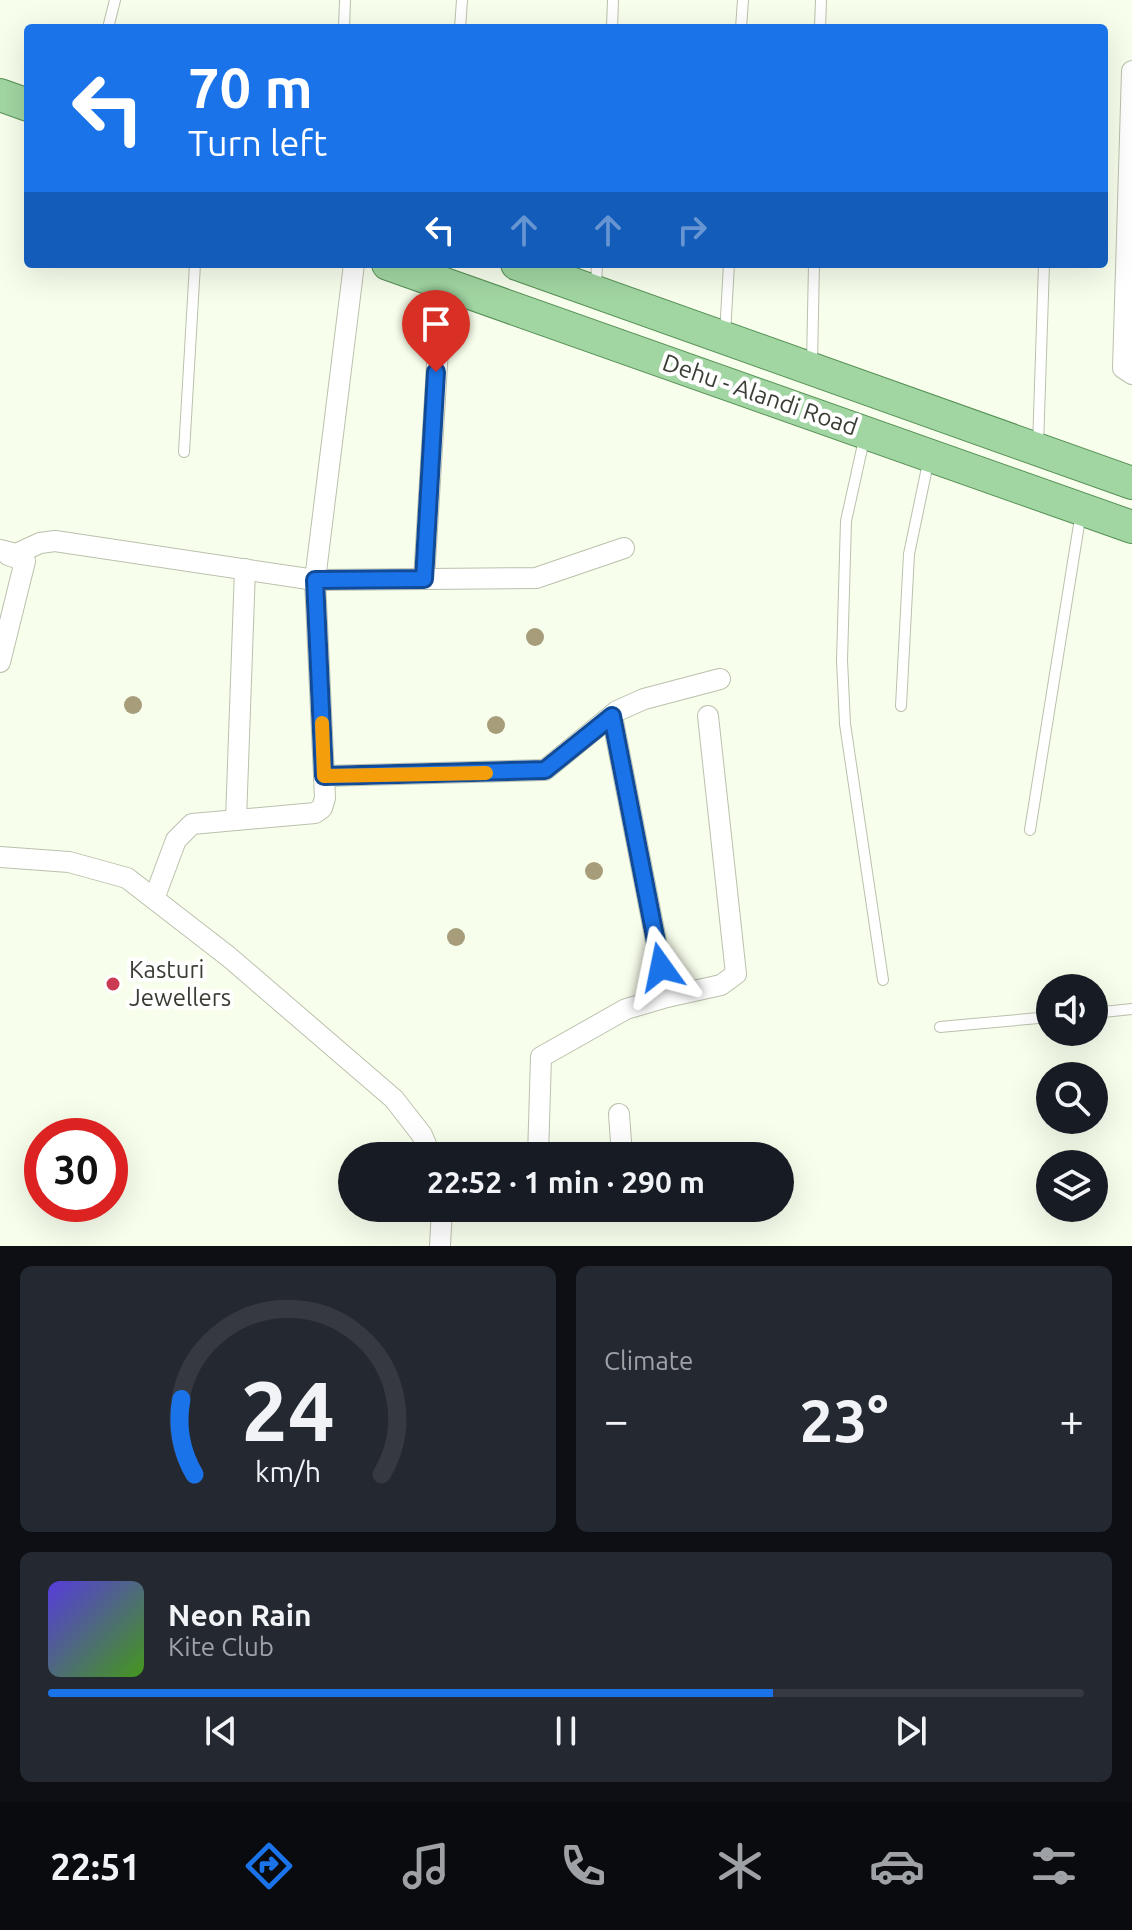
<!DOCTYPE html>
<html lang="en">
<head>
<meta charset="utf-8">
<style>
  :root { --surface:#171b24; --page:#242831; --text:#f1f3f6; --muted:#9ea1a6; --line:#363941; --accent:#1a73e8 }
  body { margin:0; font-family:Ubuntu,sans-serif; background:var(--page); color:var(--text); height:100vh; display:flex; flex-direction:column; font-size:30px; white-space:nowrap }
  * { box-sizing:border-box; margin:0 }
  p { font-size:26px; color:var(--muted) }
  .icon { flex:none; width:44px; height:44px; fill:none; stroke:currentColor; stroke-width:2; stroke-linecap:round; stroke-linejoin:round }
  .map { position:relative; height:1246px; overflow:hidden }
  .details { display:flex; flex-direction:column; gap:20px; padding:20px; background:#0d0f14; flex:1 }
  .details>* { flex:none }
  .banner { position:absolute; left:24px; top:24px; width:1084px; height:244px; border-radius:8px; box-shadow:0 8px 32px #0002; background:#1a73e8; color:#fff; overflow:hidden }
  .tools { position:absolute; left:1036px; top:974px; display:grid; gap:16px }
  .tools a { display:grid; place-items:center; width:72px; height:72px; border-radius:50%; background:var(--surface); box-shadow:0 8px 32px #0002; font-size:40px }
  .speed { position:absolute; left:24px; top:1118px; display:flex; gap:16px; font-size:40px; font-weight:700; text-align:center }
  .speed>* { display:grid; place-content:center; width:104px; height:104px; border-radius:50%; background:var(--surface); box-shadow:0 8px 32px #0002; line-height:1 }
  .speed .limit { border:12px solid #d22; background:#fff; color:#111 }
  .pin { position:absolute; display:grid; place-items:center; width:68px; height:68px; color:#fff; margin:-82px -34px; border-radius:50% 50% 50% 0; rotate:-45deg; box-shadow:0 0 8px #0007 }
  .pin .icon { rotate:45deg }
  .me { position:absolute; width:88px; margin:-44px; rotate:348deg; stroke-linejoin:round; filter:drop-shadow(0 0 6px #0008) }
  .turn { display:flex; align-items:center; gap:28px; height:168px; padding:0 32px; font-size:36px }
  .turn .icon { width:104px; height:104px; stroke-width:2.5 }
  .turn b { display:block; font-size:56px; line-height:68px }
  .lanes { display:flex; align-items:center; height:76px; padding:0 32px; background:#0003; justify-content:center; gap:40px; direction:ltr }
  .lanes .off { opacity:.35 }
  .big { font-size:60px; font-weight:600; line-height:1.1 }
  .details .card { flex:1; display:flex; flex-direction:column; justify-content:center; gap:12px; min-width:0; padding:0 28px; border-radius:12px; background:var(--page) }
  .details .dial { align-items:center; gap:0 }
  .dial svg { height:208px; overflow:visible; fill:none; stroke:var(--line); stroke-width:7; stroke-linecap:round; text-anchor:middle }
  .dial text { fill:var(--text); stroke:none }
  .song { display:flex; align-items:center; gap:24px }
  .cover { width:96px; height:96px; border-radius:12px; background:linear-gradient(135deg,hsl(250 70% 55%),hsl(100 70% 35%)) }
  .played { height:8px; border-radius:4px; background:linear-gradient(90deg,var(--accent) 70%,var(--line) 70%) }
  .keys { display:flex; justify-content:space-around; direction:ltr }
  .heat { display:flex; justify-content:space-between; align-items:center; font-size:44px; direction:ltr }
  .details .tiles { flex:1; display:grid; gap:20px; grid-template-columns:1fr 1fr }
  .card:last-child { grid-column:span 2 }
  .trip { position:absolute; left:338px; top:1142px; width:456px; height:80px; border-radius:40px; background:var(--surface); box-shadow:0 8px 32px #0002; font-weight:600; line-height:80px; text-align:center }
  .menu { display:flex; height:128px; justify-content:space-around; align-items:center; background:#090b0e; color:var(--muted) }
  .menu .icon { width:56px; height:56px }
  .menu .current { color:var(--accent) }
  .menu b { font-size:36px; color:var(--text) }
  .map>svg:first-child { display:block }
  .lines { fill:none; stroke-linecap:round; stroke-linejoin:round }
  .service-casing { stroke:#bac1ac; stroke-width:12 }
  .minor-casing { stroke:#bac1ac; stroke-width:22 }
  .primary-casing { stroke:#548f54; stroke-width:34 }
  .service { stroke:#fff; stroke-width:10 }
  .minor { stroke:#fff; stroke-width:20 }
  .primary { stroke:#a1d6a2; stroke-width:32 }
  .tree { fill:#a89d7b }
  .route-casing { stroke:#114b97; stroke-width:20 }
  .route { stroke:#1a73e8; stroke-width:14 }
  .slow { stroke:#f59e0b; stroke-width:14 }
  .poi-dot { fill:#ca3a53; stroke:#fff; stroke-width:3 }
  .labels { text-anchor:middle; stroke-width:8; stroke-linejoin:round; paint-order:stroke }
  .street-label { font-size:24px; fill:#3b3e35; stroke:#fff }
  .poi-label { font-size:24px; fill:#3b3e35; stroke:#fff; text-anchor:start }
</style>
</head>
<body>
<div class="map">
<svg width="1132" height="1246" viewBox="0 0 1132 1246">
  <rect width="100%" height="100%" fill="#f8feec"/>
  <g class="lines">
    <g class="service-casing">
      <g id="service">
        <path d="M108,28L115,0"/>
        <path d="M344,28L345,0"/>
        <path d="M460,28L462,0"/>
        <path d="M612,28L613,0"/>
        <path d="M741,28L743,0"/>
        <path d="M820,28L821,0"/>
        <path d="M596,286L597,264"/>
        <path d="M725,334L729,264"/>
        <path d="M812,362L814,264"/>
        <path d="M865,435L846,521L842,660L845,724L883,980"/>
        <path d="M1038,446L1044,264"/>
        <path d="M184,452L195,264"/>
        <path d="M901,706L909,554L929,458"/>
        <path d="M1030,830L1081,512"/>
        <path d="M1094,1013L1132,1009"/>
        <path d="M940,1027L1050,1017"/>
      </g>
    </g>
    <g class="minor-casing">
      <g id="minor">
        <path d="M1132,71L1123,368L1132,374"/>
        <path d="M0,550L16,554L40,543L55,541L315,580L536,578L624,548"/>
        <path d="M424,579L442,283"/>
        <path d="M0,662L25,561L8,555"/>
        <path d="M324,776L545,770L617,711L644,699L720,679"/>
        <path d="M236,820L245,569"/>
        <path d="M0,857L69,862L127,878L229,957L394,1099L422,1135L431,1156"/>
        <path d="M154,899L176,840L192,824L315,813L322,808L325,798L315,580L354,264"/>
        <path d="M667,997L721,985L736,974L708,716"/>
        <path d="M619,1114L622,1156"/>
        <path d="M538,1156L541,1057L626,1009L667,997L612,716"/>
        <path d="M440,1246L442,1208"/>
      </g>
    </g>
    <g class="primary-casing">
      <g id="primary">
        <path d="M0,95L28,105"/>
        <path d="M388,264L1132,527"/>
        <path d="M517,264L1132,483"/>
      </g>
    </g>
    <use href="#service" class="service"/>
    <use href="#minor" class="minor"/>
    <use href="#primary" class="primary"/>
  </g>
  <g class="tree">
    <circle cx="535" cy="637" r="9"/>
    <circle cx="133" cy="705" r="9"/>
    <circle cx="496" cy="725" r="9"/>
    <circle cx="594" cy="871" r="9"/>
    <circle cx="456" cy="937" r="9"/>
  </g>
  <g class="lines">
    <g class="route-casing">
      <path id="route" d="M436,372L424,579L315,580L324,776L545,770L612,716L661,967"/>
    </g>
    <use href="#route" class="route"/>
    <path class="slow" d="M322,723L324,776L486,773"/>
  </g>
  <circle class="poi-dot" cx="113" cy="984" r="8"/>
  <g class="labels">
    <g class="street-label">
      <text transform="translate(760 395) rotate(19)" y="8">Dehu - Alandi Road</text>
    </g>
    <g class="poi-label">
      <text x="129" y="978">Kasturi<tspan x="129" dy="28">Jewellers</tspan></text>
    </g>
  </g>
</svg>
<div class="tools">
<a><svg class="icon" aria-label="sound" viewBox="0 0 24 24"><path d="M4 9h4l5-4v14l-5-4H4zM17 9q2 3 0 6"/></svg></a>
<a><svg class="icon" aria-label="search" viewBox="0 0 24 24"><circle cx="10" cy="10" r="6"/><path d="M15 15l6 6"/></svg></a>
<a><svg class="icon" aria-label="layers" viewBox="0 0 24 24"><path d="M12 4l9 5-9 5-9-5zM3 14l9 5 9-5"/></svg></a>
</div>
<div class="speed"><div class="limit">30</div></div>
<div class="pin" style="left:436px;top:372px;background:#d93025"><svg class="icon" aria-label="arrive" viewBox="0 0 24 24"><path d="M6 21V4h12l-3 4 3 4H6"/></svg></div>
<svg class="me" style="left:661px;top:967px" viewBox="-20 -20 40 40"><path d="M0-17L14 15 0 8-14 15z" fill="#1a73e8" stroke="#fff" stroke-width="4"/></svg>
<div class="trip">22:52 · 1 min · 290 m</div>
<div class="banner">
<div class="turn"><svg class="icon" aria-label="left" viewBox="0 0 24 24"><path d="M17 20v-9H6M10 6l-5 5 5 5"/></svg><div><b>70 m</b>Turn left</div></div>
<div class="lanes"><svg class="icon" aria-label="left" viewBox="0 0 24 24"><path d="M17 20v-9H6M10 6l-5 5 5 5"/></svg><svg class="icon off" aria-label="ahead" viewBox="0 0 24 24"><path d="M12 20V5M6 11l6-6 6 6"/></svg><svg class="icon off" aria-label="ahead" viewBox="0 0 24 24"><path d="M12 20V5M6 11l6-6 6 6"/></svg><svg class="icon off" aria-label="right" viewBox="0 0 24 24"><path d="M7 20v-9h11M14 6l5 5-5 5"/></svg></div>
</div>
</div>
<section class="details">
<div class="tiles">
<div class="card dial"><svg viewBox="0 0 100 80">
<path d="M14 69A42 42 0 1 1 86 69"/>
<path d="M14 69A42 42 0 0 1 9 40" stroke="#1a73e8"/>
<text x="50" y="56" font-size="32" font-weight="700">24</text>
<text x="50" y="72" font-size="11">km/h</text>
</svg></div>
<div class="card"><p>Climate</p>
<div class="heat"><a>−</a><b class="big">23°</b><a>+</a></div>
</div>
<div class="card">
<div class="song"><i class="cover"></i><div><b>Neon Rain</b><p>Kite Club</p></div></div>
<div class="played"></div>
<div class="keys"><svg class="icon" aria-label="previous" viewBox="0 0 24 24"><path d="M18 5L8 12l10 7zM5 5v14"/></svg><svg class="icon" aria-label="pause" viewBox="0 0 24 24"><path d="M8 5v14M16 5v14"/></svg><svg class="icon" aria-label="next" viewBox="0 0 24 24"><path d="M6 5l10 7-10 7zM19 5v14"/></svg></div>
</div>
</div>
</section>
<nav class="menu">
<b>22:51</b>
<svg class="icon current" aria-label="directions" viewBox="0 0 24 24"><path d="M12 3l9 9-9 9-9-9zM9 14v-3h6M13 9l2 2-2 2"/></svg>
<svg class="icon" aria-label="music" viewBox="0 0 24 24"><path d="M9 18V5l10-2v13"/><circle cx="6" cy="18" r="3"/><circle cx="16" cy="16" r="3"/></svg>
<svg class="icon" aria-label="phone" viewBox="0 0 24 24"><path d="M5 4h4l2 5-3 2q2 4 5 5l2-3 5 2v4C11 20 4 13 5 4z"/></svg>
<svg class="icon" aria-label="climate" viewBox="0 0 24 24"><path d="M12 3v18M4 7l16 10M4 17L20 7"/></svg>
<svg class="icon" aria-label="car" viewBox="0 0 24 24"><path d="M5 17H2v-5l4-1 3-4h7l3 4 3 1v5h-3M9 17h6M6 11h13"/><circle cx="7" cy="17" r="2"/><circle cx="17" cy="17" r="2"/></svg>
<svg class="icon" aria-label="filters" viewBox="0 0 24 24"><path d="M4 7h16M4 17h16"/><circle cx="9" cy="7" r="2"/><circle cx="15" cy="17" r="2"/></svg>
</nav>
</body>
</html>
